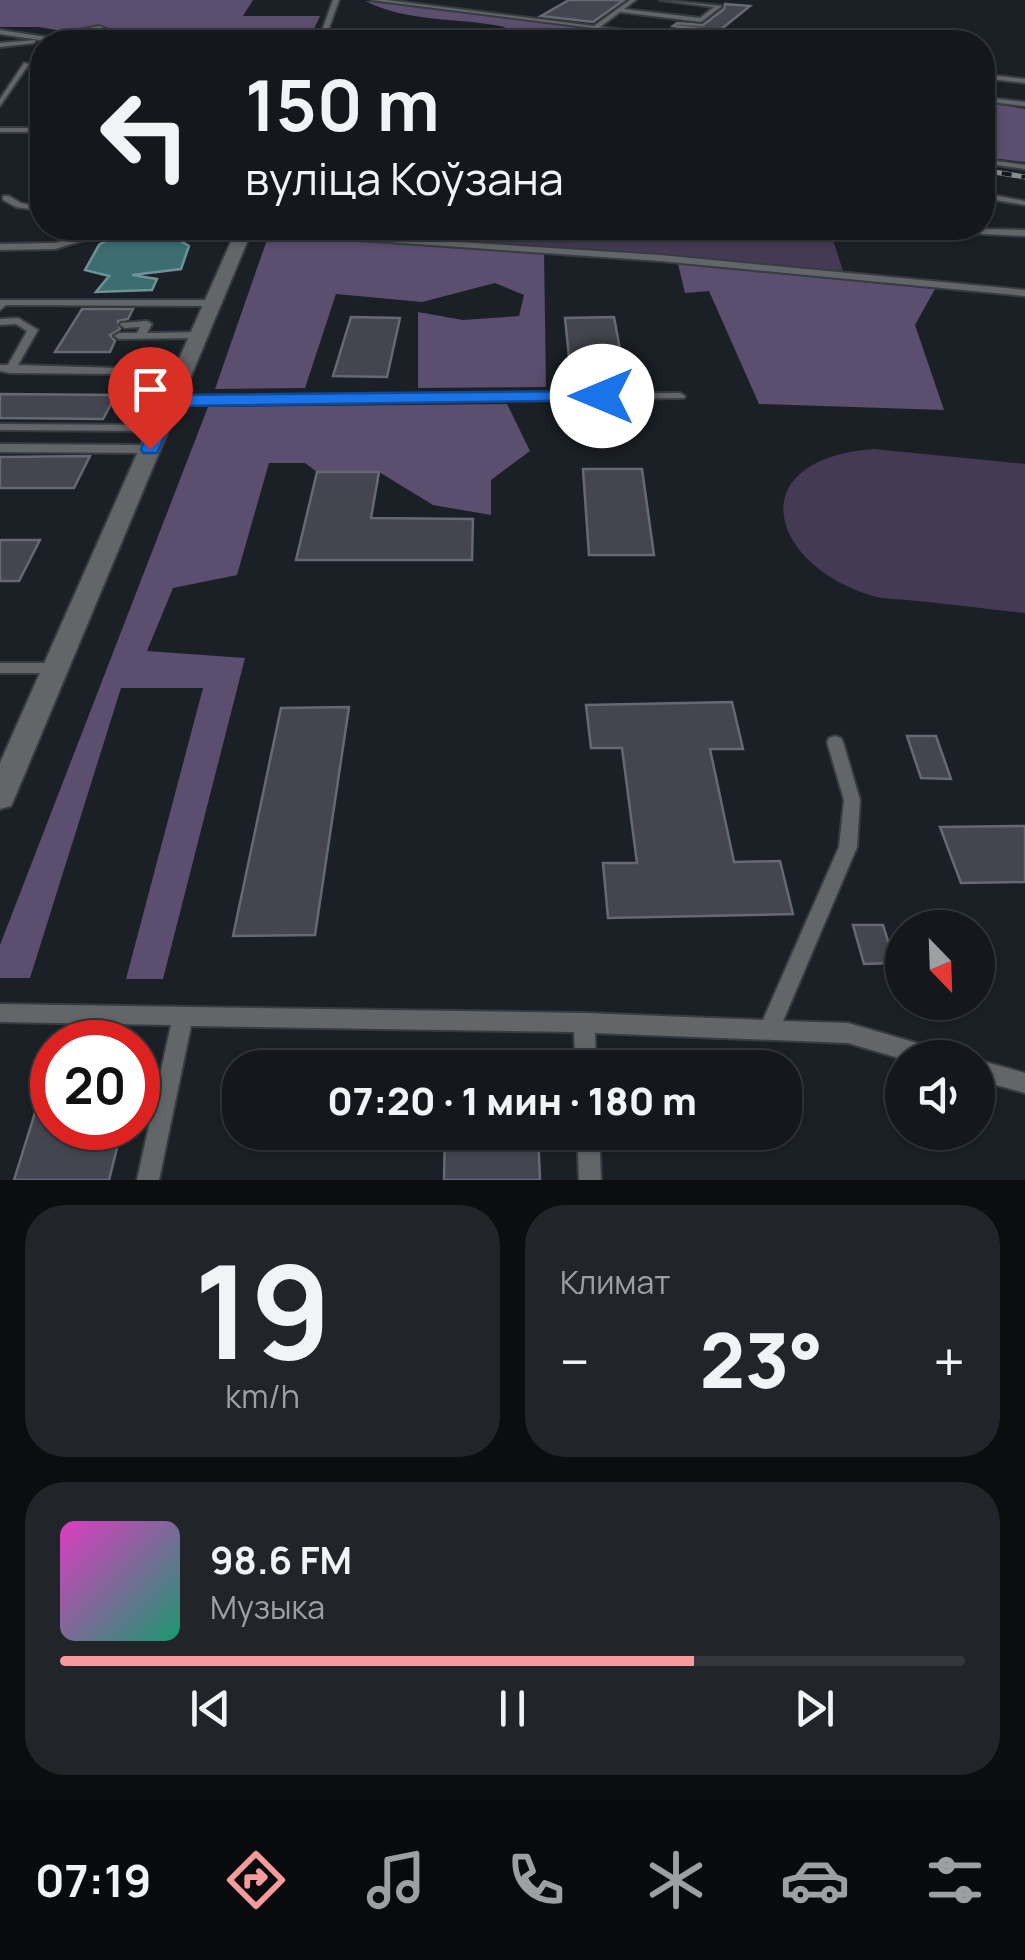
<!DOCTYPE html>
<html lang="ru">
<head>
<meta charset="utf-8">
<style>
  :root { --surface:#14181c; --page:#212529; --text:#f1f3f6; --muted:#9da0a3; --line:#33373b; --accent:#f59b9c }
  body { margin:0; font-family:Manrope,sans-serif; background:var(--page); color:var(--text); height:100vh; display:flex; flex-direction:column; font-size:38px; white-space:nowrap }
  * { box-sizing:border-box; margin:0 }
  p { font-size:32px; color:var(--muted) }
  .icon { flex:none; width:55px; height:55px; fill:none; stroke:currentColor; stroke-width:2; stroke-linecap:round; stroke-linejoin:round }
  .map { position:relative; height:1180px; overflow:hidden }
  .panel { display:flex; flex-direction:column; gap:25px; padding:25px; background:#0b0d0f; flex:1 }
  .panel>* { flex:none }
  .hud { position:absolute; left:30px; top:30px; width:965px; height:210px; border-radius:40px; box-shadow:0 2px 8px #0004,0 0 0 2px var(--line); background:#14181c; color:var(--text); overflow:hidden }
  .needle { width:65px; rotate:157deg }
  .fabs { position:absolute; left:885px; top:910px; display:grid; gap:20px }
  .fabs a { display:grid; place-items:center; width:110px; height:110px; border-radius:50%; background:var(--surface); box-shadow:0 2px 8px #0004,0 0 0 2px var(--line); font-size:50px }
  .speed { position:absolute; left:30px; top:1020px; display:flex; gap:20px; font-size:50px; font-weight:700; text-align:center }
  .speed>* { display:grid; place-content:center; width:130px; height:130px; border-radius:50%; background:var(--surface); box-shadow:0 2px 8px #0004,0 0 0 2px var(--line); line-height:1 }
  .speed .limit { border:15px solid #d22; background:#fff; color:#111 }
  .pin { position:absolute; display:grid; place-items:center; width:85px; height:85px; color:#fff; margin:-102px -42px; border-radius:50% 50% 50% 0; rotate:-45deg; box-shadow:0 0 10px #0007 }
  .pin .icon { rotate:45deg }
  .me { position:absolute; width:110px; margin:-55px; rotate:270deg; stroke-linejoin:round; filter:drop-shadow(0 0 8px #0008) }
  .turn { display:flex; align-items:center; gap:35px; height:210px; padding:0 50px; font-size:45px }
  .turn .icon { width:130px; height:130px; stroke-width:2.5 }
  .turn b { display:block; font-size:70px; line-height:85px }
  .big { font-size:75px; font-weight:800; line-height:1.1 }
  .panel .widget { flex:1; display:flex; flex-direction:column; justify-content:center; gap:15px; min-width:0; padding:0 35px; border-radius:40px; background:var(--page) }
  .panel .dial { align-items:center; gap:0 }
  .dial b { font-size:130px; line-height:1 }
  .song { display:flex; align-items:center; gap:30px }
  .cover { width:120px; height:120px; border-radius:15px; background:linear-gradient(135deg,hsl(310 70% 55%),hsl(160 70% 35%)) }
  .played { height:10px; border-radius:5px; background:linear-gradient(90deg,var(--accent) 70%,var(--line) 70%) }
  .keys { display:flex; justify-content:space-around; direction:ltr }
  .heat { display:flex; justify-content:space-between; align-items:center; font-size:55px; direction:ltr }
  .panel .tiles { flex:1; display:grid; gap:25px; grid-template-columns:1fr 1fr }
  .widget:last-child { grid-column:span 2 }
  .trip { position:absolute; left:222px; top:1050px; width:580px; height:100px; border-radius:40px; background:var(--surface); box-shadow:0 2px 8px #0004,0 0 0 2px var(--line); font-weight:800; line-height:100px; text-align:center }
  .tabs { display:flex; height:160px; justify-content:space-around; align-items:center; background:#080a0b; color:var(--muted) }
  .tabs .icon { width:70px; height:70px }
  .tabs .active { color:var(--accent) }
  .tabs b { font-size:45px; color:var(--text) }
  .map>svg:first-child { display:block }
  .green { fill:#453a54 }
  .forest { fill:#5b4e6e }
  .water { fill:#3c6d71; stroke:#6e9296; stroke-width:2.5 }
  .building { fill:#44454e; stroke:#676972; stroke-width:2.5 }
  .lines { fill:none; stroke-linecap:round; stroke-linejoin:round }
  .lane-casing { stroke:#373c42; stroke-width:4 }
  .street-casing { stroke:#373c42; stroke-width:4 }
  .lane { fill:#626668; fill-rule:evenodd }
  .street { fill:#626668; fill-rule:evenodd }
  .rail-casing { stroke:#8a8e93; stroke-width:5 }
  .rail { stroke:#12171c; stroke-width:4; stroke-dasharray:10; stroke-linecap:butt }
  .route { fill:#1a73e8; stroke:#114b97; stroke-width:2.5 }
</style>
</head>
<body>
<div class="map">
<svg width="1025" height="1180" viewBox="0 0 1025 1180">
  <rect width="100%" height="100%" fill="#1b2026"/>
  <g class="green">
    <path d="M282,228H650L832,237L843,271Z"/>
    <path d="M873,449L1025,464V613C989,609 954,605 918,601C904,599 886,600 873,596C769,565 739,460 873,449Z"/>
  </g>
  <g class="forest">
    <path d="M0,0H253L243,16H320L308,42H146L100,25L67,32L39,27H0Z"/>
    <path d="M365,1L700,42C677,43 615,36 600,42H472L493,40L505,27C457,17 409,23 365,1Z"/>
    <path d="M983,102L1025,109V162L983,157Z"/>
    <path d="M269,234L544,253L546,387L418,388V312L463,320L519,316L524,295L495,283L422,302L336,294L305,388L215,389Z"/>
    <path d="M678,264L935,289L915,325L944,410L759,404L709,291L685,293Z"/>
    <path d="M507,404L530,451L491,480V515L433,505L379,472H317L305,463H269L237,575L173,588L147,651L245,658L163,979H126L203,688H121L30,978H0V945L208,407Z"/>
  </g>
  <path class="water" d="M176,238L189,246L181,269L132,275L157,279L152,290L96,292L109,276L85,270L99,245L107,240Z"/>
  <g class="building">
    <path d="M569,0H624L593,22L541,16Z"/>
    <path d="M725,4L750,6L719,31L673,26L677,23L703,25L724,9Z"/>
    <path d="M82,309H133L128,319L118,321L120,329L110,335L115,341L110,352H55Z"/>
    <path d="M351,317L400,318L387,377L333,376Z"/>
    <path d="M614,317L625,376L571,377L565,318Z"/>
    <path d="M0,394L116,395L103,419L0,418Z"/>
    <path d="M90,456L74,488H0V457Z"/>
    <path d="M583,469H642L654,555H589Z"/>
    <path d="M317,472H379L371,518L473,519L472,560H296Z"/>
    <path d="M0,540H40L19,581H0Z"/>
    <path d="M732,702L743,749H710L734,862L780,861L793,914L608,918L603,863H637L622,748H591L586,705Z"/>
    <path d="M349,707L315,935L233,936L281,708Z"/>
    <path d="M907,736H936L951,779L921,778Z"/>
    <path d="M1025,826V882L961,883L940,827Z"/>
    <path d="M853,925H883L895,963L864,964Z"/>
    <path d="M48,1071L52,1072V1128H122L109,1180H14Z"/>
    <path d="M445,1132H538L540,1180H444Z"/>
  </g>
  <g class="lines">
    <g class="lane-casing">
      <g id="lane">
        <path d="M333,0H339L324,42H318Z"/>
        <path d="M371,0H386L594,26L630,0H636L624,9L700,18L714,7L660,0L722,6L701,22L620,12L600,27L718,42H704Z"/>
        <path d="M99,26L138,42H131L99,30L46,41L0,34V30L46,37Z"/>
        <path d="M36,40L34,43L0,47V43Z"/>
        <path d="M24,63L29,64L0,106V99Z"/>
        <path d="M982,74L1025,79V83L982,78Z"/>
        <path d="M982,97L1025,102V106L982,101Z"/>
        <rect x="0" y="128" width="42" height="4"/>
        <path d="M982,159L1025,165V169L982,163Z"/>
        <path d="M982,193L1025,201V205L982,198Z"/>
        <path d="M3,196H9L21,203L42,207V211L16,207L3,200Z"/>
        <path d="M112,228H124L55,249L0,250V244L55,243Z"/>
        <path d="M242,228L660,255L1025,290V296L660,261L245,232L242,231Z"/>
        <path d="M922,228L1025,230V236L926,231Z"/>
        <path d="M0,300H213L218,303L213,306L6,305L0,310Z"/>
        <path d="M18,318L38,330L18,365L118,368L123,371L118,374L10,373L0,371V365H8L27,331L16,324L0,325V319Z"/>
        <path d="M147,321L152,324L147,333L200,332L205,335L200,338L119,339L114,336L119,333H137L140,327L125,328L120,325L121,323Z"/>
        <path d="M680,393L685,396L684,398L171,403L165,400L171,397Z"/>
        <path d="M0,424L159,425L165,428L159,431L0,430Z"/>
        <path d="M0,444L150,445L156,449L150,453L0,452Z"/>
        <path d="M0,663H56L61,664L63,668L61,672L56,673H0Z"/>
        <path d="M835,736L841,738L843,742L860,800L857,847L783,1021L848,1023L934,1048L941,1051L944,1058L902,1059L848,1043L595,1033L596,1068H576L574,1032L191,1026L159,1180H137L171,1025L0,1022V1004L584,1013L763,1020L839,847L844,800L827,742L829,738Z"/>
        <path d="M978,1060L1025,1073V1093L978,1080Z"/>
        <path d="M577,1132H599L601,1180H579Z"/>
      </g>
    </g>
    <g class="street-casing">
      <path id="street" d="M237,228H253L15,797L11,806L0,809V763Z"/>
    </g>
    <use href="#lane" class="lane"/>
    <use href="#street" class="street"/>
    <g class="rail-casing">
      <path id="rail" d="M982,170L1025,177"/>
    </g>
    <use href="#rail" class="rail"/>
  </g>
  <path class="route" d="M602,391L611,396L609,400L178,406L157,453H143L141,449L162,400L171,395Z"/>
</svg>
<div class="fabs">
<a><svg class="needle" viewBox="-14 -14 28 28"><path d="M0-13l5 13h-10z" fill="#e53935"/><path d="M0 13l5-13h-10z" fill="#9da0a3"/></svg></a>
<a><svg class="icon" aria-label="sound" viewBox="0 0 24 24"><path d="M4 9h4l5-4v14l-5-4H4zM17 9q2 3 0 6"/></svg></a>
</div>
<div class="speed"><div class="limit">20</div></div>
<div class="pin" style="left:150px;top:449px;background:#d93025"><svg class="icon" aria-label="arrive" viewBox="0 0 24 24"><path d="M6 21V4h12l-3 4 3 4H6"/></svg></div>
<svg class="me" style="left:602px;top:396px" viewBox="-20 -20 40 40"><circle r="19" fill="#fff"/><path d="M0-13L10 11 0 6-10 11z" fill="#1a73e8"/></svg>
<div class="trip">07:20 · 1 мин · 180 m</div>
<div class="hud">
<div class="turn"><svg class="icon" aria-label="left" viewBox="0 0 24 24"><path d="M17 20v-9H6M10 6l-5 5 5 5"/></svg><div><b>150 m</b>вуліца Коўзана</div></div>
</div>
</div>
<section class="panel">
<div class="tiles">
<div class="widget dial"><b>19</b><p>km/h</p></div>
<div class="widget"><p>Климат</p>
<div class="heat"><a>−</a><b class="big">23°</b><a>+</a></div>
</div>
<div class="widget">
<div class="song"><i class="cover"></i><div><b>98.6 FM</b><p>Музыка</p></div></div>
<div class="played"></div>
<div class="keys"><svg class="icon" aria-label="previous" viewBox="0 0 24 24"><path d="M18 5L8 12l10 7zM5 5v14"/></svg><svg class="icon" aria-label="pause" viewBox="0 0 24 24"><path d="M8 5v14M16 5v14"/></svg><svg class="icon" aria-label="next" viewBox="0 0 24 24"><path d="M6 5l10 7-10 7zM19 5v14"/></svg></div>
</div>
</div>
</section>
<nav class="tabs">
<b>07:19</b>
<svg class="icon active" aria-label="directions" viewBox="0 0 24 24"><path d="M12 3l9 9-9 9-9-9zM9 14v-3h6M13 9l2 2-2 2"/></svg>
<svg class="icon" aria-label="music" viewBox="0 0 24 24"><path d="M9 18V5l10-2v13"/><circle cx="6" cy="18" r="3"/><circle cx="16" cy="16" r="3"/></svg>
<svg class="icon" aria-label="phone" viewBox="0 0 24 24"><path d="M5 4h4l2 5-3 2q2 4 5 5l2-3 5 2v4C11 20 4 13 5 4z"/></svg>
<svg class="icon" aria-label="climate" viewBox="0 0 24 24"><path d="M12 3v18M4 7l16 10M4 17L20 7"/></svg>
<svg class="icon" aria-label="car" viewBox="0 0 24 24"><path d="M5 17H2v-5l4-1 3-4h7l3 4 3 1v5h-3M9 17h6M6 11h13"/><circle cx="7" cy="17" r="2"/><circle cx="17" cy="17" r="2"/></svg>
<svg class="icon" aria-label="filters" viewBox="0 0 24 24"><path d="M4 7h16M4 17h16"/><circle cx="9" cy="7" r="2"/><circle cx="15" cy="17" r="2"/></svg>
</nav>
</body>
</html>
